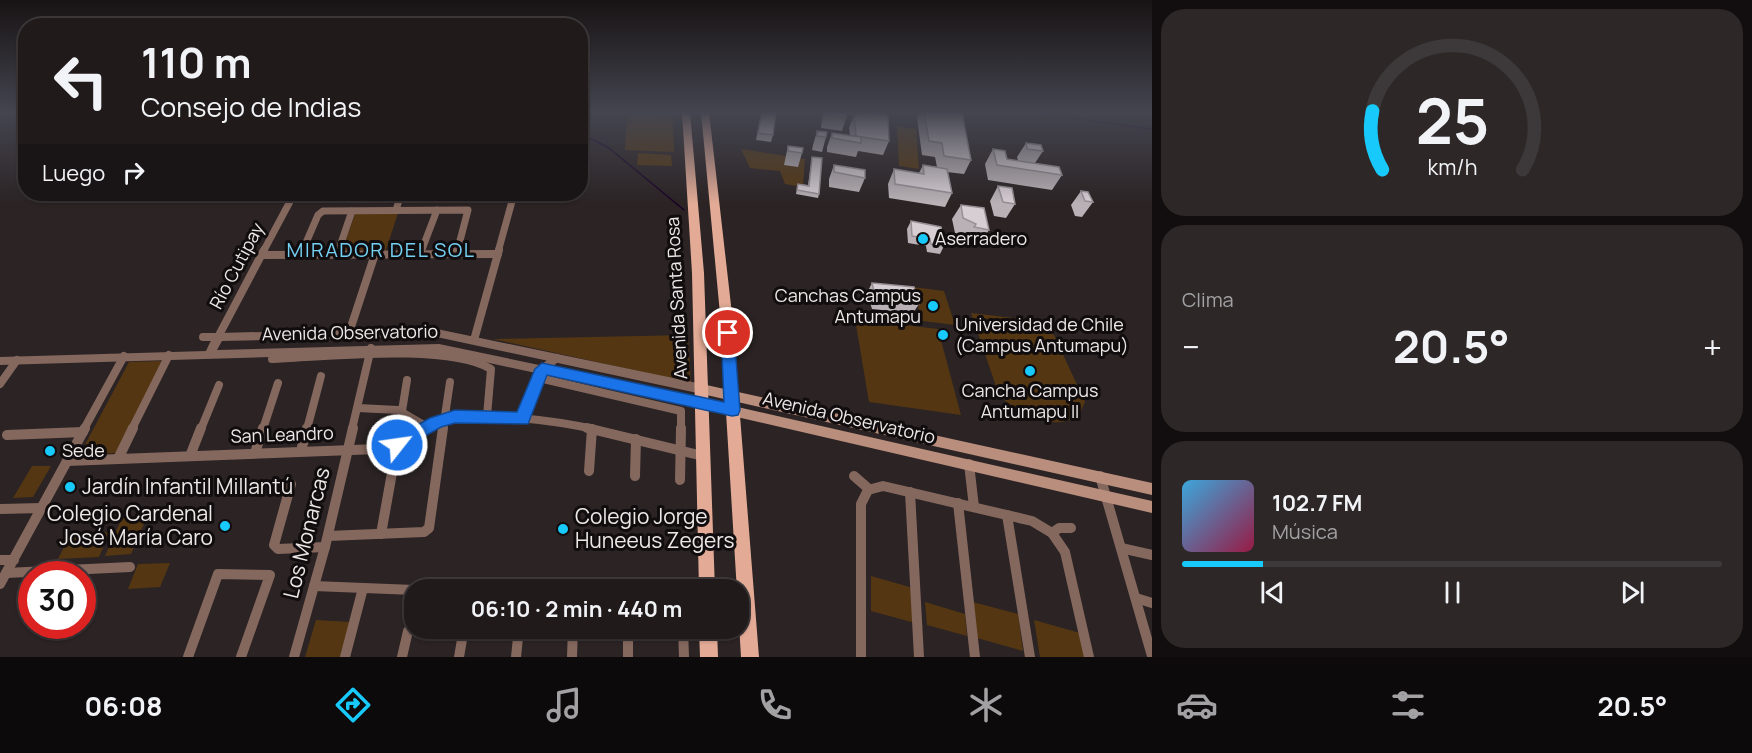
<!DOCTYPE html>
<html lang="es">
<head>
<meta charset="utf-8">
<style>
  :root { --surface:#201a1b; --page:#2d2728; --text:#f1f3f6; --muted:#a2a1a3; --line:#3d383a; --accent:#17cafb }
  body { margin:0; font-family:Manrope,sans-serif; background:var(--page); color:var(--text); height:100vh; display:flex; flex-direction:column; font-size:22px; white-space:nowrap }
  * { box-sizing:border-box; margin:0 }
  p { font-size:20px; color:var(--muted) }
  .icon { flex:none; width:33px; height:33px; fill:none; stroke:currentColor; stroke-width:2; stroke-linecap:round; stroke-linejoin:round }
  .map { position:relative; flex:1; overflow:hidden }
  .sheet { display:flex; flex-direction:column; gap:9px; padding:9px; background:#120e0f; width:600px }
  .sheet>* { flex:none }
  .guide { position:absolute; left:18px; top:18px; width:570px; height:183px; border-radius:24px; box-shadow:0 2px 4px #0004,0 0 0 2px var(--line); background:#201a1b; color:var(--text); overflow:hidden }
  .speed { position:absolute; left:18px; top:561px; display:flex; gap:12px; font-size:30px; font-weight:700; text-align:center }
  .speed>* { display:grid; place-content:center; width:78px; height:78px; border-radius:50%; background:var(--surface); box-shadow:0 2px 4px #0004,0 0 0 2px var(--line); line-height:1 }
  .speed .limit { border:9px solid #d22; background:#fff; color:#111 }
  .pin { position:absolute; display:grid; place-items:center; width:51px; height:51px; color:#fff; margin:-26px; border:3px solid #fff; border-radius:50%; box-shadow:0 2px 6px #0007 }
  .me { position:absolute; width:66px; margin:-33px; rotate:60deg; stroke-linejoin:round; filter:drop-shadow(0 0 4px #0008) }
  .turn { display:flex; align-items:center; gap:21px; height:126px; padding:0 24px; font-size:27px }
  .turn .icon { width:78px; height:78px; stroke-width:2.5 }
  .turn b { display:block; font-size:42px; line-height:51px }
  .then { display:flex; align-items:center; height:57px; padding:0 24px; background:#0003; gap:12px; font-size:22px }
  .big { font-size:45px; font-weight:700; line-height:1.1 }
  .sheet .widget { flex:1; display:flex; flex-direction:column; justify-content:center; gap:9px; min-width:0; padding:0 21px; border-radius:24px; background:var(--page) }
  .sheet .dial { align-items:center; gap:0 }
  .dial svg { height:156px; overflow:visible; fill:none; stroke:var(--line); stroke-width:7; stroke-linecap:round; text-anchor:middle }
  .dial text { fill:var(--text); stroke:none }
  .song { display:flex; align-items:center; gap:18px }
  .cover { width:72px; height:72px; border-radius:9px; background:linear-gradient(135deg,hsl(200 70% 55%),hsl(340 70% 35%)) }
  .played { height:6px; border-radius:3px; background:linear-gradient(90deg,var(--accent) 15%,var(--line) 15%) }
  .keys { display:flex; justify-content:space-around; direction:ltr }
  .heat { display:flex; justify-content:space-between; align-items:center; font-size:33px; direction:ltr }
  .trip { position:absolute; left:404px; top:579px; width:345px; height:60px; border-radius:24px; background:var(--surface); box-shadow:0 2px 4px #0004,0 0 0 2px var(--line); font-weight:700; line-height:60px; text-align:center }
  .tab-bar { display:flex; height:96px; justify-content:space-around; align-items:center; background:#0d0a0b; color:var(--muted) }
  .tab-bar .icon { width:42px; height:42px }
  .tab-bar .active { color:var(--accent) }
  .tab-bar b { font-size:27px; color:var(--text) }
  main { display:flex; flex:1; min-height:0 }
  .map>svg:first-child { display:block }
  .green { fill:#543712 }
  .lines { fill:none; stroke-linecap:round; stroke-linejoin:round }
  .stream { stroke:#190026; stroke-width:1.5 }
  .minor-far2 { stroke:#84685e; stroke-width:7 }
  .minor-far1 { stroke:#84685e; stroke-width:8 }
  .minor { stroke:#84685e; stroke-width:10 }
  .tertiary { fill:#84685e; fill-rule:evenodd }
  .secondary { fill:#ba8e7d; fill-rule:evenodd }
  .primary { fill:#e3ab96; fill-rule:evenodd }
  .wall { fill:#b9b1b5 }
  .building { fill:#d7ced3; stroke:#969094; stroke-width:1.5 }
  .route { fill:#1a73e8; stroke:#114b97; stroke-width:1.5 }
  .poi-dot { fill:#17cafb; stroke:#110d0e; stroke-width:2 }
  .labels { text-anchor:middle; stroke-width:6; stroke-linejoin:round; paint-order:stroke }
  .poi-label { font-size:18px; fill:#ede7e7; stroke:#110d0e; text-anchor:start }
  .street-label { font-size:18px; fill:#ede7e7; stroke:#110d0e }
  .neighbourhood-label { font-size:20px; letter-spacing:1.5px; fill:#74d0f2; stroke:#110d0e }
  .near-poi-label { font-size:21px; fill:#ede7e7; stroke:#110d0e; text-anchor:start }
  .near-street-label { font-size:21px; fill:#ede7e7; stroke:#110d0e }
</style>
</head>
<body>
<main>
<div class="map">
<svg width="1152" height="657" viewBox="0 0 1152 657">
  <rect width="100%" height="100%" fill="#2b2324"/>
  <g class="green">
    <path d="M627,115L673,117L674,152L625,150Z"/>
    <path d="M897,126L916,129L919,169L899,166Z"/>
    <path d="M741,149L805,159L803,187L785,184L780,171L750,168Z"/>
    <path d="M638,153L671,155L672,166L637,165Z"/>
    <path d="M398,213L386,250L342,251L355,214Z"/>
    <path d="M913,287L944,291L955,325L922,321Z"/>
    <path d="M971,313L1048,322L1085,402L1079,415C1055,433 1018,414 999,395Z"/>
    <path d="M855,319L938,329L961,415L869,402Z"/>
    <path d="M688,335L691,383L493,339Z"/>
    <path d="M162,361L118,453L80,454L129,362Z"/>
    <path d="M32,466H51L33,497L13,498Z"/>
    <path d="M147,517L131,554L105,556L122,518Z"/>
    <path d="M110,532L99,557L58,559L70,535Z"/>
    <path d="M170,563L160,587L128,589L138,564Z"/>
    <path d="M871,576L913,588L915,623L871,611Z"/>
    <path d="M925,602L965,614L967,636L927,625Z"/>
    <path d="M973,602L1018,614L1023,651L977,638Z"/>
    <path d="M316,620L350,622L340,657H305Z"/>
    <path d="M1034,620L1080,633L1085,657H1040Z"/>
  </g>
  <g class="lines">
    <g class="stream">
      <path d="M1028,112L1152,129"/>
      <path d="M580,133L609,148L684,210"/>
    </g>
    <g class="minor-far2">
      <path d="M396,210L401,194"/>
      <path d="M263,252L294,194"/>
      <path d="M302,252L318,215L323,211L468,210L457,252"/>
      <path d="M338,252L352,211"/>
      <path d="M421,252L437,210"/>
      <path d="M498,252L514,194"/>
    </g>
    <g class="minor-far1">
      <path d="M420,254L421,250"/>
      <path d="M456,254L457,250"/>
      <path d="M261,255L498,254"/>
      <path d="M300,255L302,250"/>
      <path d="M337,255L339,250"/>
      <path d="M349,333L375,254"/>
      <path d="M203,337H218L264,250"/>
      <path d="M474,340L499,250"/>
      <path d="M272,359C325,357 447,343 491,369L487,416"/>
      <path d="M539,378L681,411V429"/>
      <path d="M0,384L17,360"/>
      <path d="M358,408L398,410L427,427"/>
      <path d="M402,411L407,380"/>
      <path d="M522,419L542,369L557,358"/>
      <path d="M84,429L124,356"/>
      <path d="M132,429L169,355"/>
      <path d="M201,429L219,385"/>
      <path d="M263,429L278,383"/>
      <path d="M307,429L321,376"/>
      <path d="M352,429L371,348"/>
      <path d="M426,429C433,426 440,420 447,419C482,411 557,421 593,429"/>
      <path d="M443,429L450,382"/>
    </g>
    <g class="minor">
      <path d="M587,428L703,456"/>
      <path d="M7,435L83,432"/>
      <path d="M301,451L307,428"/>
      <path d="M255,453L263,428"/>
      <path d="M190,456L201,428"/>
      <path d="M118,459L133,428"/>
      <path d="M67,461L378,449L401,444L429,428"/>
      <path d="M969,464L974,507"/>
      <path d="M589,471L592,429"/>
      <path d="M635,476L636,439"/>
      <path d="M854,476L869,489"/>
      <path d="M1100,476L1152,656"/>
      <path d="M680,480L681,428"/>
      <path d="M291,484L274,545L278,549L325,547"/>
      <path d="M910,492L919,657"/>
      <path d="M958,503L975,657"/>
      <path d="M0,509L42,508"/>
      <path d="M1007,515L1030,657"/>
      <path d="M1052,533L1059,528H1071"/>
      <path d="M381,534L397,445"/>
      <path d="M328,536L424,532L429,528L443,428"/>
      <path d="M1121,548L1152,555"/>
      <path d="M0,560H14"/>
      <path d="M6,573L130,567"/>
      <path d="M0,584L85,428"/>
      <path d="M314,586L414,590"/>
      <path d="M1136,598L1152,603"/>
      <path d="M628,628V657"/>
      <path d="M683,628L684,657"/>
      <path d="M188,657L218,574L270,575L241,657"/>
      <path d="M294,657L325,547L353,428"/>
      <path d="M345,657L363,588"/>
      <path d="M402,657L408,631"/>
      <path d="M459,657L464,628"/>
      <path d="M516,657L519,628"/>
      <path d="M572,657L573,628"/>
      <path d="M861,657V504L868,490L883,486L1032,521L1052,533L1065,552L1089,657"/>
    </g>
    <path class="tertiary" d="M432,328L702,384L706,386L708,389L706,392L702,394L432,336L222,341L217,350L439,344L702,399L706,401L708,404L706,407L702,409L439,352L0,365V357L206,351L214,334L218,333Z"/>
    <g class="secondary">
      <path d="M702,384L1152,483V495L702,394L698,392L696,389L698,386Z"/>
      <path d="M702,399L1152,501V513L702,409L698,407L696,404L698,401Z"/>
    </g>
    <g class="primary">
      <path d="M682,112H690L704,273L715,590H699L692,273Z"/>
      <path d="M701,112H709L732,314L759,657H741L720,314Z"/>
      <path d="M699,628H717L718,657H700Z"/>
    </g>
  </g>
  <g class="wall">
    <path d="M761,112L773,135L771,142L756,140Z"/>
    <path d="M823,112H885L884,115L889,141L883,155L858,151L856,157L827,152V147L832,133L850,136L849,128L854,115L847,114L846,118L842,131L821,128Z"/>
    <path d="M919,112H962L971,160L964,174L947,172L952,193L945,207L889,198L888,184L894,169L919,173L923,165L937,167L935,157L922,155L917,118Z"/>
    <path d="M817,131L826,137L822,152L812,150L813,145Z"/>
    <path d="M1026,143L1043,151L1035,163L1062,175L1052,190L988,180L985,164L993,149L1007,159L1018,161L1017,157Z"/>
    <path d="M788,146L802,153L798,167L784,165Z"/>
    <path d="M812,157L819,194L818,198L796,194L798,184L808,185Z"/>
    <path d="M834,165L865,178L859,192L829,187V179Z"/>
    <path d="M998,186L1015,204L1006,218L994,216L990,201Z"/>
    <path d="M1081,191L1093,202L1082,217L1075,216L1071,205Z"/>
    <path d="M961,205L989,230L980,244L966,242L967,238L955,233L952,219Z"/>
    <path d="M911,221L944,246L940,254L927,252L926,246L908,243L907,229Z"/>
    <path d="M872,283L919,304L913,313L872,309L867,293Z"/>
  </g>
  <g class="building">
    <path d="M762,112H776L773,135L758,133Z"/>
    <path d="M826,112H847L846,118L825,115Z"/>
    <path d="M863,112L888,115L889,141L856,136L854,114L863,115Z"/>
    <path d="M924,112H962L971,160L944,156L942,143L929,141Z"/>
    <path d="M817,131L827,132L826,137L817,136Z"/>
    <path d="M832,133L861,137V143L832,138Z"/>
    <path d="M1026,143L1041,145L1043,151L1027,149Z"/>
    <path d="M788,146L803,148L802,153L788,151Z"/>
    <path d="M993,149L1005,151L1007,159L1059,167L1062,175L997,165Z"/>
    <path d="M812,157L822,158L819,194L797,190L798,184L809,186Z"/>
    <path d="M834,165L865,170V178L834,172Z"/>
    <path d="M923,165L947,169L952,193L895,184L894,169L924,174Z"/>
    <path d="M998,186L1012,188L1015,204L1003,202Z"/>
    <path d="M1081,191L1088,192L1093,202L1085,201Z"/>
    <path d="M961,205L984,208L989,230L974,227L976,224L963,218Z"/>
    <path d="M911,221L941,227L944,246L931,244L930,239L912,236Z"/>
    <path d="M872,283L914,287L919,304L876,299Z"/>
  </g>
  <linearGradient id="sky" x2="0" y2="1"><stop stop-color="#181314"/><stop offset="0.55" stop-color="#444550"/><stop offset="1" stop-color="#444550" stop-opacity="0"/></linearGradient>
  <rect width="1152" height="204" fill="url(#sky)"/>
  <path class="route" d="M728,328L734,333L740,410L738,415L732,416L547,375L528,424L455,423L441,427L397,452L391,450L389,445L391,440L430,418L455,410L517,412L535,369L542,363L724,402L721,333Z"/>
  <g class="poi-dot">
    <circle cx="923" cy="239" r="6"/>
    <circle cx="933" cy="306" r="6"/>
    <circle cx="943" cy="335" r="6"/>
    <circle cx="1030" cy="371" r="6"/>
    <circle cx="50" cy="451" r="6"/>
    <circle cx="70" cy="487" r="6"/>
    <circle cx="225" cy="526" r="6"/>
    <circle cx="563" cy="529" r="6"/>
  </g>
  <g class="labels">
    <g class="poi-label">
      <text x="935" y="245">Aserradero</text>
      <text x="921" y="302" text-anchor="end">Canchas Campus<tspan x="921" dy="21">Antumapu</tspan></text>
      <text x="955" y="331">Universidad de Chile<tspan x="955" dy="21">(Campus Antumapu)</tspan></text>
      <text x="1030" y="397" text-anchor="middle">Cancha Campus<tspan x="1030" dy="21">Antumapu II</tspan></text>
      <text x="62" y="457">Sede</text>
    </g>
    <g class="street-label">
      <text transform="translate(237 266) rotate(-62)" y="6">Río Cutipay</text>
      <text transform="translate(677 298) rotate(-93)" y="6">Avenida Santa Rosa</text>
      <text transform="translate(350 333) rotate(-1)" y="6">Avenida Observatorio</text>
      <text transform="translate(849 418) rotate(13)" y="6">Avenida Observatorio</text>
      <text transform="translate(282 435) rotate(-2)" y="6">San Leandro</text>
    </g>
    <g class="neighbourhood-label">
      <text x="381" y="257">MIRADOR DEL SOL</text>
    </g>
    <g class="near-poi-label">
      <text x="82" y="494">Jardín Infantil Millantú</text>
      <text x="213" y="521" text-anchor="end">Colegio Cardenal<tspan x="213" dy="24">José María Caro</tspan></text>
      <text x="575" y="524">Colegio Jorge<tspan x="575" dy="24">Huneeus Zegers</tspan></text>
    </g>
    <g class="near-street-label">
      <text transform="translate(307 533) rotate(-76)" y="7">Los Monarcas</text>
    </g>
  </g>
</svg>
<div class="speed"><div class="limit">30</div></div>
<div class="pin" style="left:728px;top:333px;background:#d93025"><svg class="icon" aria-label="arrive" viewBox="0 0 24 24"><path d="M6 21V4h12l-3 4 3 4H6"/></svg></div>
<svg class="me" style="left:397px;top:445px" viewBox="-20 -20 40 40"><circle r="17" fill="#1a73e8" stroke="#fff" stroke-width="3"/><path d="M0-11L8 9 0 5-8 9z" fill="#fff"/></svg>
<div class="trip">06:10 · 2 min · 440 m</div>
<div class="guide">
<div class="turn"><svg class="icon" aria-label="left" viewBox="0 0 24 24"><path d="M17 20v-9H6M10 6l-5 5 5 5"/></svg><div><b>110 m</b>Consejo de Indias</div></div>
<div class="then">Luego<svg class="icon" aria-label="right" viewBox="0 0 24 24"><path d="M7 20v-9h11M14 6l5 5-5 5"/></svg></div>
</div>
</div>
<section class="sheet">
<div class="widget dial"><svg viewBox="0 0 100 80">
<path d="M14 69A42 42 0 1 1 86 69"/>
<path d="M14 69A42 42 0 0 1 9 39" stroke="#17cafb"/>
<text x="50" y="56" font-size="32" font-weight="700">25</text>
<text x="50" y="72" font-size="11">km/h</text>
</svg></div>
<div class="widget"><p>Clima</p>
<div class="heat"><a>−</a><b class="big">20.5°</b><a>+</a></div>
</div>
<div class="widget">
<div class="song"><i class="cover"></i><div><b>102.7 FM</b><p>Música</p></div></div>
<div class="played"></div>
<div class="keys"><svg class="icon" aria-label="previous" viewBox="0 0 24 24"><path d="M18 5L8 12l10 7zM5 5v14"/></svg><svg class="icon" aria-label="pause" viewBox="0 0 24 24"><path d="M8 5v14M16 5v14"/></svg><svg class="icon" aria-label="next" viewBox="0 0 24 24"><path d="M6 5l10 7-10 7zM19 5v14"/></svg></div>
</div>
</section>
</main>
<nav class="tab-bar">
<b>06:08</b>
<svg class="icon active" aria-label="directions" viewBox="0 0 24 24"><path d="M12 3l9 9-9 9-9-9zM9 14v-3h6M13 9l2 2-2 2"/></svg>
<svg class="icon" aria-label="music" viewBox="0 0 24 24"><path d="M9 18V5l10-2v13"/><circle cx="6" cy="18" r="3"/><circle cx="16" cy="16" r="3"/></svg>
<svg class="icon" aria-label="phone" viewBox="0 0 24 24"><path d="M5 4h4l2 5-3 2q2 4 5 5l2-3 5 2v4C11 20 4 13 5 4z"/></svg>
<svg class="icon" aria-label="climate" viewBox="0 0 24 24"><path d="M12 3v18M4 7l16 10M4 17L20 7"/></svg>
<svg class="icon" aria-label="car" viewBox="0 0 24 24"><path d="M5 17H2v-5l4-1 3-4h7l3 4 3 1v5h-3M9 17h6M6 11h13"/><circle cx="7" cy="17" r="2"/><circle cx="17" cy="17" r="2"/></svg>
<svg class="icon" aria-label="filters" viewBox="0 0 24 24"><path d="M4 7h16M4 17h16"/><circle cx="9" cy="7" r="2"/><circle cx="15" cy="17" r="2"/></svg>
<b>20.5°</b>
</nav>
</body>
</html>
